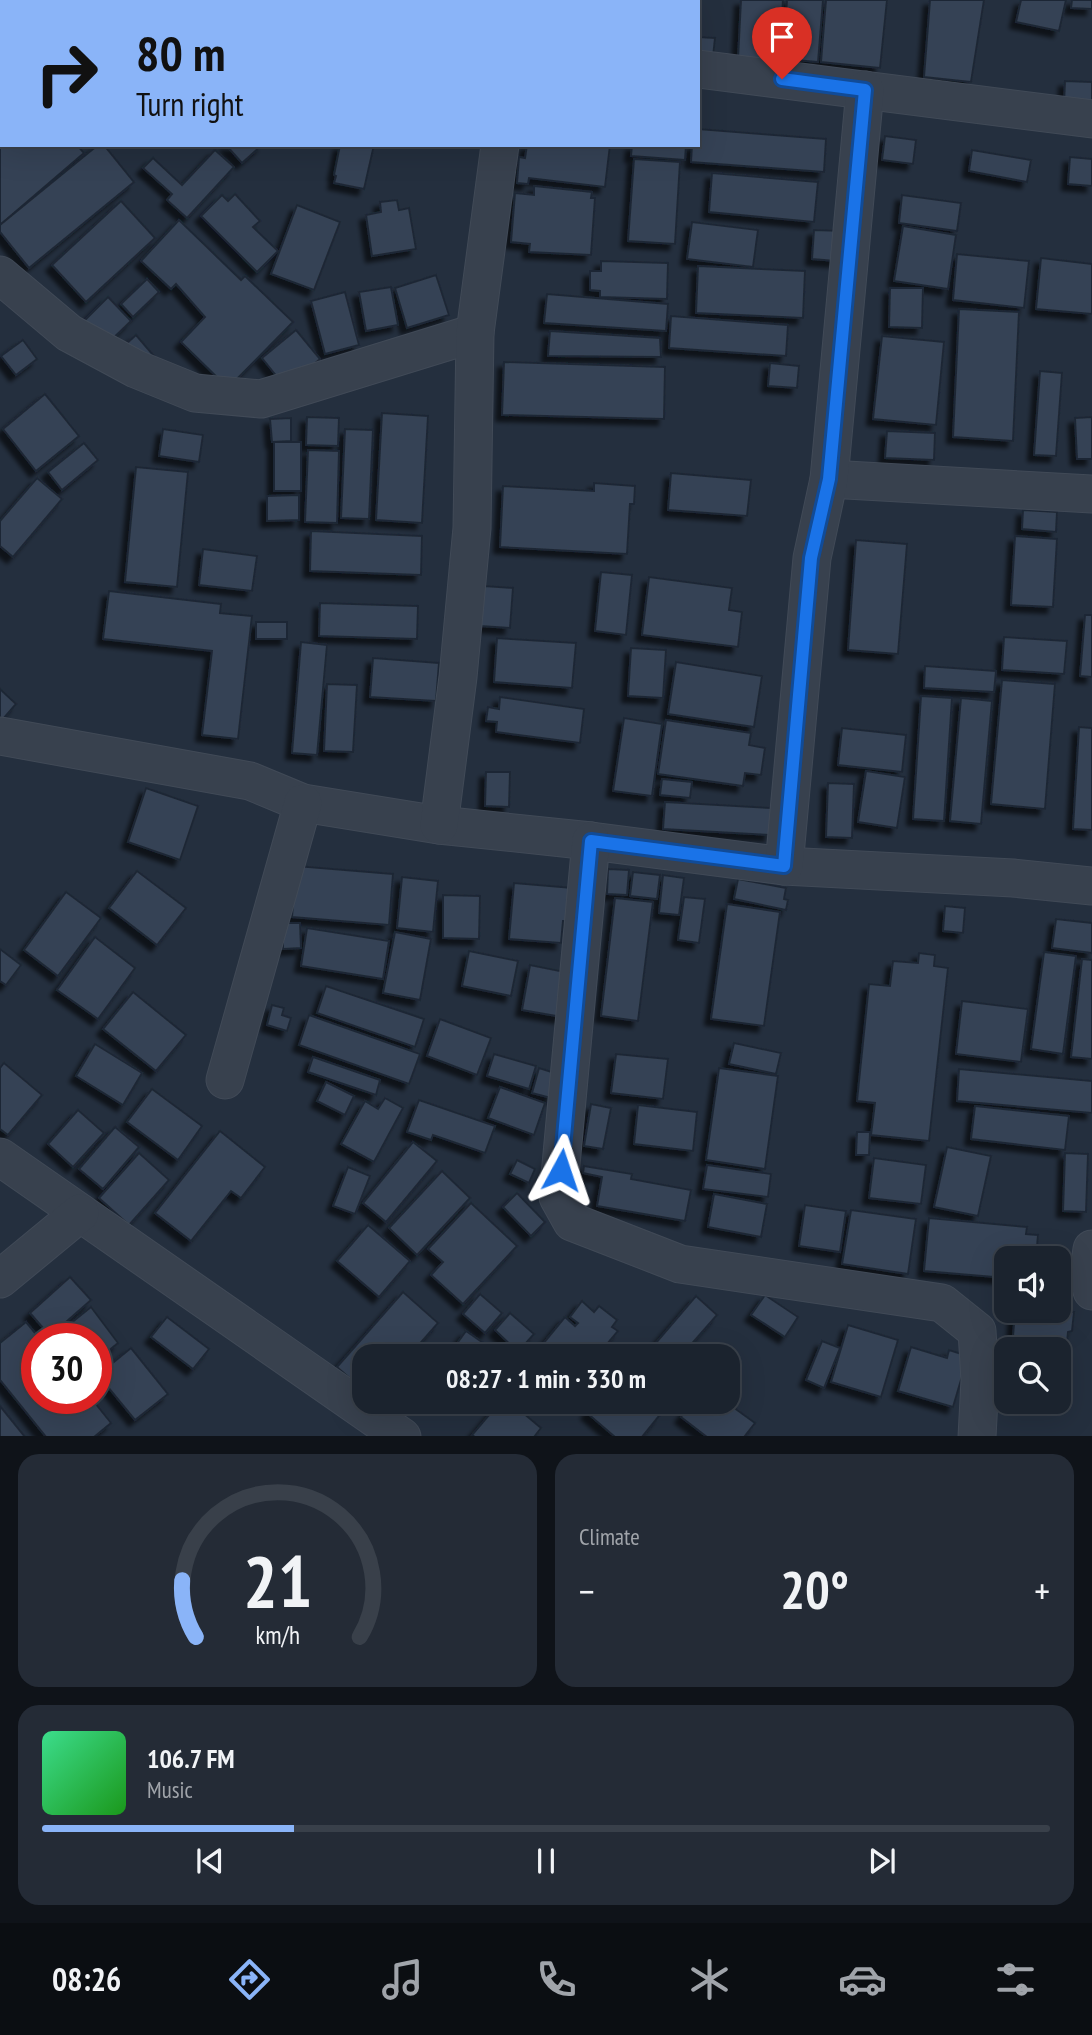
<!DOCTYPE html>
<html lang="en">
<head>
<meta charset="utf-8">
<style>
  :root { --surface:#1b232e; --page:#242b36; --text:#f1f3f6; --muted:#a0a4aa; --line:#39404a; --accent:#8ab4f8 }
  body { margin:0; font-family:"PT Sans Narrow",sans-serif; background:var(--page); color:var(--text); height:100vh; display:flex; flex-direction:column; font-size:26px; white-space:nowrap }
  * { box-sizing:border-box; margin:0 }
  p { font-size:23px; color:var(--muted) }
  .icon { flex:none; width:38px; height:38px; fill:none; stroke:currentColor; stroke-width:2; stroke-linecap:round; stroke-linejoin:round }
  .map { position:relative; height:1436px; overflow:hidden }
  .side { display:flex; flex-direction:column; gap:18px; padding:18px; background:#0f1319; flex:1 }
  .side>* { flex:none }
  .hud { position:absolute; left:0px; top:0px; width:700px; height:147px; box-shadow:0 7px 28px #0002,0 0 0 2px var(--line); background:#8ab4f8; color:#111; overflow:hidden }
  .controls { position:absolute; left:994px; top:1246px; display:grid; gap:14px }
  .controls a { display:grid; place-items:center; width:77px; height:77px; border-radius:14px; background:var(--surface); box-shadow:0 7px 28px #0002,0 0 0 2px var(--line); font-size:35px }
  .speed { position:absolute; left:21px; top:1323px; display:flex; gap:14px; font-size:35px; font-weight:700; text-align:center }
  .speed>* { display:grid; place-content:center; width:91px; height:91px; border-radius:50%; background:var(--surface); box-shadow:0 7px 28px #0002,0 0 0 2px var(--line); line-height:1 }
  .speed .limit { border:10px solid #d22; background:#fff; color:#111 }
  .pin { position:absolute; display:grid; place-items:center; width:60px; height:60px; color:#fff; margin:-72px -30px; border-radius:50% 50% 50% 0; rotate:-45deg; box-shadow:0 0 7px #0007 }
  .pin .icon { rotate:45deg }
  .me { position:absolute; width:77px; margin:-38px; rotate:5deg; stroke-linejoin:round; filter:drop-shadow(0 0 5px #0008) }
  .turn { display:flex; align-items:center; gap:24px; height:147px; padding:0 21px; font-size:32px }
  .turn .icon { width:91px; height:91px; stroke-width:2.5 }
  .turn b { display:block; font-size:49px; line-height:60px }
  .big { font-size:52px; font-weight:700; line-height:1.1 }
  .side .tile { flex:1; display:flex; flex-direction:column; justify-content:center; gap:10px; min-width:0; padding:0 24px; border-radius:21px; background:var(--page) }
  .side .dial { align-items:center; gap:0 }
  .dial svg { height:182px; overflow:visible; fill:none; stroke:var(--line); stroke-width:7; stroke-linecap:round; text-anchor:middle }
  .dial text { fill:var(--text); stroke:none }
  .song { display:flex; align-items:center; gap:21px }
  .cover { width:84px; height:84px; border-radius:10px; background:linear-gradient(135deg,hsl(150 70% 55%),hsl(120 70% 35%)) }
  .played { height:7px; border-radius:4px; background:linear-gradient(90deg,var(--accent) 25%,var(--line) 25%) }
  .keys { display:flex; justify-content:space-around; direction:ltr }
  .heat { display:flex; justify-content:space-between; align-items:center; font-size:38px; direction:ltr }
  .side .tiles { flex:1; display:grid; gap:18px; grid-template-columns:1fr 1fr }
  .tile:last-child { grid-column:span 2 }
  .trip { position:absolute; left:352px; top:1344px; width:388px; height:70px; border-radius:21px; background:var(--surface); box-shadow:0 7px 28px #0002,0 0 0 2px var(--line); font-weight:700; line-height:70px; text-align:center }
  .tab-bar { display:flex; height:112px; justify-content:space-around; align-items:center; background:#0b0e12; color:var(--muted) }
  .tab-bar .icon { width:49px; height:49px }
  .tab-bar .active { color:var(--accent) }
  .tab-bar b { font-size:32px; color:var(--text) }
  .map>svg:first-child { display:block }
  .building { fill:#364354; stroke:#1f2835; stroke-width:2; filter:url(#shadow) }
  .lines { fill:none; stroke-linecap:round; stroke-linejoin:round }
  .minor-casing { stroke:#414a57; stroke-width:39 }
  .minor { stroke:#38414e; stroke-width:37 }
  .route-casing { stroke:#114b97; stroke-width:18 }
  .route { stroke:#1a73e8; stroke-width:12 }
</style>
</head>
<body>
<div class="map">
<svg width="1092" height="1437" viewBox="0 0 1092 1437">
  <defs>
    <filter id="shadow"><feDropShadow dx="-6" dy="6" stdDeviation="2" flood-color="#0009"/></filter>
  </defs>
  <rect width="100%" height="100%" fill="#242f3e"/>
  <g class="building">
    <path d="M741,0H783L779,61L738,59Z"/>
    <path d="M787,0H823L818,62L783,59Z"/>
    <path d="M826,0H887L880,68L821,62Z"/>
    <path d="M930,0H984L971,82L924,77Z"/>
    <path d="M1021,0H1066L1059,31L1016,22Z"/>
    <path d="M1072,0H1092V9L1071,8Z"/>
    <path d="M698,37L715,38L713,57L698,56Z"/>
    <path d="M1065,81L1092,82V105L1064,104Z"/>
    <path d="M698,129L826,139L824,172L691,162L692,145H698Z"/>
    <path d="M885,136L916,140L913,164L882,160Z"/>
    <path d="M2,142V145H77L84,153L0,225V144Z"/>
    <path d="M98,145H104L134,182L29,268L0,232V225Z"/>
    <path d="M226,145H262L242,163Z"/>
    <path d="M340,145H374L364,189L334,183L336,176L334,175Z"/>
    <path d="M527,145H610L605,187L529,178L528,184L517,183L519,157L525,158Z"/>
    <path d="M632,145H686L685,160L631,156Z"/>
    <path d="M215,150L234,167L187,218L167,200L172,194L143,168L153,158L182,185Z"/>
    <path d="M972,150L1031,160L1027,182L969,171Z"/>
    <path d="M1070,157L1092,159V186L1068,184Z"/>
    <path d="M634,159L680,162L675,244L628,241Z"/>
    <path d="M712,173L818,182L814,222L709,212Z"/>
    <path d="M534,186L592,192L591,198H595L591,255L529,252L530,244L511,242L515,193L534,195Z"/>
    <path d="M235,194L260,221L253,227L278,251L257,272L201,216L222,195L228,201Z"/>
    <path d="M902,195L961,203L957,231L899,223Z"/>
    <path d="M397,200L399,210L409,208L416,249L372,256L366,215L381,212L380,202Z"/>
    <path d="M121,201L155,238L86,302L52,265Z"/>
    <path d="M297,205L340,222L314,290L271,274Z"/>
    <path d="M179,220L241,280L245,276L293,322L228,388L181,342L205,317L176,284L171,289L141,261Z"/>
    <path d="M692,222L758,230L753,267L687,259Z"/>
    <path d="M903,226L956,235L948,289L894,281Z"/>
    <path d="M814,230L845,231L836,261L812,259Z"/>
    <path d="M957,254L1029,261L1024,308L953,300Z"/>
    <path d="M1041,258L1092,264V314L1036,309Z"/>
    <path d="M601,261L668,263L667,299L600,297V291L590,290V271H601Z"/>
    <path d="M698,266L805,271L803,318L696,313Z"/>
    <path d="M436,275L449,315L407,328L395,288Z"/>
    <path d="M147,279L159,292L133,317L121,304Z"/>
    <path d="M391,287L398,325L366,331L359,292Z"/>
    <path d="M890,288H923L922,328L889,327Z"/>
    <path d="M345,292L359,345L325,354L311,301Z"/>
    <path d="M547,294L668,304L666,331L544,323Z"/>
    <path d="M108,297L131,321L106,345L83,322Z"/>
    <path d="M959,309L1019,312L1013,441L953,437Z"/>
    <path d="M671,316L788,325L786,356L669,348Z"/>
    <path d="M296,330L320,359L286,388L262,358Z"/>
    <path d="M550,331L660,338L661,357L548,356Z"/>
    <path d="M136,335L159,362L125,345Z"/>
    <path d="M882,336L944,342L936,425L873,419Z"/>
    <path d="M23,340L37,359L16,375L1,356Z"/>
    <path d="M504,362L665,367L664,419L502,415Z"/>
    <path d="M770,363L799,366L797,388L768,386Z"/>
    <path d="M1040,371L1062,373L1056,456L1034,455Z"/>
    <path d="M45,394L79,436L36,471L3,429Z"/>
    <path d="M382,413L428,416L422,523L376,520Z"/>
    <path d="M307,417L339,418L338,446L306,445Z"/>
    <path d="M1092,417V459H1077L1075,418Z"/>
    <path d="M291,418V441L272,442L270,419Z"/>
    <path d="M163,429L203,435L199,462L159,456Z"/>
    <path d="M345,429L373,430L369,519L341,518Z"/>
    <path d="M887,431L935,433L934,460L885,458Z"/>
    <rect x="274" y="442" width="27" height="49"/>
    <path d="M84,443L98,460L62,490L48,472Z"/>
    <path d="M308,450L339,451L337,523L305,522Z"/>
    <path d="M136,467L188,472L177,587L125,582Z"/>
    <path d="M671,473L751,480L747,516L668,510Z"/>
    <path d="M37,478L62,499L13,557L0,546V521Z"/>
    <path d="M594,483L635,486L634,504H630L627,554L500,547L503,486L594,491Z"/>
    <path d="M299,495V520L267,521V496Z"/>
    <path d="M1023,510L1057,512L1056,532L1022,529Z"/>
    <path d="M311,531L422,536L421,575L310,571Z"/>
    <path d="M1015,536L1057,539L1053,607L1011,605Z"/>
    <path d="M856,540L907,544L898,654L848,650Z"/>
    <path d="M203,549L257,556L252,591L199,585Z"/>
    <path d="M601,572L632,575L626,635L595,631Z"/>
    <path d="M649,577L732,588L729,610L742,612L738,647L642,635Z"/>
    <path d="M484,586L513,588L510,628L480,626Z"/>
    <path d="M109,591L221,604L220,613L252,616L238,739L202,735L212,651L103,639Z"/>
    <path d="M320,603L418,606L417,639L319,636Z"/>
    <path d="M1085,615H1092V677L1080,676Z"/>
    <rect x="256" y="622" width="31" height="17"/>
    <path d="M1004,637L1067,641L1064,674L1002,670Z"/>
    <path d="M497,638L576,643L572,688L494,682Z"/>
    <path d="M301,642L327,645L317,755L292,753Z"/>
    <path d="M631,648L666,650L663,698L628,696Z"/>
    <path d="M373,658L439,663L436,701L370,697Z"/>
    <path d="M676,662L762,676L754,727L668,714Z"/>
    <path d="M925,666L996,671L994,692L924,688Z"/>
    <path d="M1002,680L1055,684L1045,809L991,804Z"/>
    <path d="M327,684L357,685L353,752L324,751Z"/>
    <path d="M0,689L16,704L3,719L0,717Z"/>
    <path d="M921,696L952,698L944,821L913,819Z"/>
    <path d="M500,697L584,709L580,743L496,732L497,722L486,721L488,707L499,709Z"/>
    <path d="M961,698L992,701L981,824L950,821Z"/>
    <path d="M624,718L662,724L652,796L613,791Z"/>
    <path d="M666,720L751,733L749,745L765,748L761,775L745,773L743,786L658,774Z"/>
    <path d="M1079,727L1092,728V830L1073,829Z"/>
    <path d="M842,728L906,735L902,772L838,765Z"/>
    <path d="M866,771L905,777L897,828L858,822Z"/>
    <path d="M486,772H510L509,807L485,806Z"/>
    <path d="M662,779L692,782L690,798L660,795Z"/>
    <path d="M828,783L854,784L852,838L826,837Z"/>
    <path d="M146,788L198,806L180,860L128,842Z"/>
    <path d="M665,802L771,808L770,835L663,829Z"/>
    <path d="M296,866L393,874L389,925L292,917Z"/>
    <path d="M608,869L629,870L627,895L607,894Z"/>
    <path d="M137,871L186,908L157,945L109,908Z"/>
    <path d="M633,872L660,875L657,899L630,896Z"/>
    <path d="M663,875L684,878L679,915L659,913Z"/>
    <path d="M402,877L438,881L433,932L397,928Z"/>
    <path d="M738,879L786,888L784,899L788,900L786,910L734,899Z"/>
    <path d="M514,883L573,888L571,921H563L561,943L509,939Z"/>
    <path d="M66,892L101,918L58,976L24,950Z"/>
    <path d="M443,895L480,896L479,939L443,938Z"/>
    <path d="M684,897L705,899L699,943L678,940Z"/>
    <path d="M615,898L653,902L638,1021L601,1016Z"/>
    <path d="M727,904L780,912L764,1026L711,1019Z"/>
    <path d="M945,906L965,908L963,933L943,931Z"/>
    <path d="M1056,919L1092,923V953L1052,948Z"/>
    <path d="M283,923H300L301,948L283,949Z"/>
    <path d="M307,928L389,941L383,979L301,966Z"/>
    <path d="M395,932L431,939L420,1000L383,993Z"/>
    <path d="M95,937L135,968L98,1019L57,990Z"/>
    <path d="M0,949L21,965L6,985L0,981Z"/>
    <path d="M469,951L518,961L511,996L462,986Z"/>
    <path d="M1044,952L1076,956L1063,1054L1031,1049Z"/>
    <path d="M919,953L935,955L934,966L948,968L929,1141L871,1135L875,1103L857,1101L869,984L890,986L893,961L918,963Z"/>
    <path d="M1082,959L1092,960V1059L1071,1057Z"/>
    <path d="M530,965L570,973L562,1017L522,1010Z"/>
    <path d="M326,986L424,1019L415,1047L317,1013Z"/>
    <path d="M133,992L186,1035L156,1071L103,1029Z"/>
    <path d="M962,1001L1028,1009L1021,1062L956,1054Z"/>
    <path d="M272,1005L284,1008L282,1015L291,1018L287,1031L267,1025Z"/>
    <path d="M309,1015L420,1054L409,1084L299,1045Z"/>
    <path d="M440,1019L491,1038L477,1075L427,1056Z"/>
    <path d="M734,1043L781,1053L776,1074L729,1064Z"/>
    <path d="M95,1044L142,1073L123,1105L76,1076Z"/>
    <path d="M494,1054L536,1066L529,1089L487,1076Z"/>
    <path d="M616,1054L668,1059L663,1099L611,1093Z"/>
    <path d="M313,1057L380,1080L376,1095L308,1072Z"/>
    <path d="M4,1063L42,1095L8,1135L0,1129V1068Z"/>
    <path d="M539,1068L558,1074L551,1098L532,1093Z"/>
    <path d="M719,1068L778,1076L765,1169L706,1160Z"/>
    <path d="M959,1069L1092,1081V1113L957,1101Z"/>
    <path d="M326,1082L354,1096L345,1115L317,1101Z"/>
    <path d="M500,1087L545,1103L534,1135L488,1118Z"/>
    <path d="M152,1089L202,1126L178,1160L127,1122Z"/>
    <path d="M385,1098L403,1108L374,1162L341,1144L365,1101L378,1109Z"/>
    <path d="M419,1100L495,1126L485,1153L433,1135L431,1140L407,1132Z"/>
    <path d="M591,1104L611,1108L603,1149L584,1146Z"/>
    <path d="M638,1105L697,1112L693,1151L634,1144Z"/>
    <path d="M975,1106L1069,1116L1065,1150L971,1139Z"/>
    <path d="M78,1110L104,1133L73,1167L48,1144Z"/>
    <path d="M115,1127L139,1147L103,1189L79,1169Z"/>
    <path d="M220,1131L265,1167L241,1198L231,1191L191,1241L155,1213Z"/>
    <path d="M857,1132H870L869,1155H856Z"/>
    <path d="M413,1142L437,1161L386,1222L363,1203Z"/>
    <path d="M947,1147L991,1156L978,1216L934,1207Z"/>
    <path d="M139,1153L169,1180L129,1225L99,1198Z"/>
    <path d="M1065,1153L1088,1154L1086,1212L1063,1211Z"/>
    <path d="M874,1158L926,1165L921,1204L869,1198Z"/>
    <path d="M517,1160L535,1169L529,1183L510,1174Z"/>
    <path d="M707,1165L771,1174L768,1197L703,1189Z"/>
    <path d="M584,1166L632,1174L631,1179L691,1190L685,1221L597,1206L602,1177L583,1173Z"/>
    <path d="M348,1167L370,1176L355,1214L333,1206Z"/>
    <path d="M442,1171L470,1198L417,1255L389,1228Z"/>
    <path d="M517,1193L545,1222L531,1236L503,1207Z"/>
    <path d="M714,1194L767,1204L761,1237L708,1227Z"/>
    <path d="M471,1203L517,1246L463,1304L431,1275L443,1262L428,1249Z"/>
    <path d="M805,1205L846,1211L840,1252L799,1246Z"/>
    <path d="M851,1210L916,1219L908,1274L842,1264Z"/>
    <path d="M929,1218L1027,1227L1026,1234L1038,1235L1036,1258H1006V1278L924,1271Z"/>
    <path d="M368,1225L410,1261L379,1297L337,1261Z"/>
    <path d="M70,1277L91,1300L50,1336L30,1313Z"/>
    <path d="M403,1292L438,1323L409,1356H364V1391L337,1367Z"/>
    <path d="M480,1294L502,1313L485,1333L463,1314Z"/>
    <path d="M765,1295L798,1317L785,1337L751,1315Z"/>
    <path d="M696,1296L717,1315L681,1356H668L655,1344Z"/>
    <path d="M582,1301L594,1312L599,1306L617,1320L612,1327L618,1331L597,1356H533L565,1317L575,1326L578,1323L570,1317Z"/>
    <path d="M91,1307L118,1343L96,1361V1339H57L55,1336Z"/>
    <path d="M1015,1311L1074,1312L1072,1331L1068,1332L1066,1355H1059V1349H1012Z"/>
    <path d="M510,1313L534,1334L518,1352L495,1330Z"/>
    <path d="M167,1317L209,1349L193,1369L151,1337Z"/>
    <path d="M26,1322L40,1339H37V1398H71L66,1402L70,1406L79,1398H91L111,1423L94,1437H46L0,1380V1343Z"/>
    <path d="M848,1325L898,1340L881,1397L831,1382Z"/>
    <path d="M466,1331L502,1356H448Z"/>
    <path d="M822,1341L840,1348L824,1388L806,1380Z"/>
    <path d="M631,1344L645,1356H621Z"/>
    <path d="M911,1347L947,1358L949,1350L968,1356L953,1407L898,1391Z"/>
    <path d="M131,1348L168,1394L135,1420L98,1375Z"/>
    <path d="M500,1402H510L541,1428L534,1437H475L472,1435Z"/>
    <path d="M596,1402H643L659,1416L642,1437H615L587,1413Z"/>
    <path d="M692,1402H726L755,1423L744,1437H707L681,1417Z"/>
    <path d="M0,1406L25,1437H0Z"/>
  </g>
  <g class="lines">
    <g class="minor-casing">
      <g id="minor">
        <path d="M254,0L256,2"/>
        <path d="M698,69L1092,119"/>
        <path d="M0,275L69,333L136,369L195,393L261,399L475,333"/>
        <path d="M829,479L1092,494"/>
        <path d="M0,736L250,781L303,803L439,825L591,841L784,866L1013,878L1092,886"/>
        <path d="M439,825L458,677L472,528L475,333L500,145"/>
        <path d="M591,841L558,1197L572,1222L680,1264L942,1303L977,1331L980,1380L977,1437"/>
        <path d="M784,866L812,558L829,479L865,90"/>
        <path d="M225,1080L303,803"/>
        <path d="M0,1157L402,1437"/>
        <path d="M1092,1249L1088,1276L1092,1291"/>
        <path d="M0,1279L80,1213"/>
      </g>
    </g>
    <use href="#minor" class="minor"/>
  </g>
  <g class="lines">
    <g class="route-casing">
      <path id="route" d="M561,1170L591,841L784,866L811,558L829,479L865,90L782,79"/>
    </g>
    <use href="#route" class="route"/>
  </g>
</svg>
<div class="controls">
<a><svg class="icon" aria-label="sound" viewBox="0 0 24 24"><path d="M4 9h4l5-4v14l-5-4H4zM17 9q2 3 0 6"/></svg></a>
<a><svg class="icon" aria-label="search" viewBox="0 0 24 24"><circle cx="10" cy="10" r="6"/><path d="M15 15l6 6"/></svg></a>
</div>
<div class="speed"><div class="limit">30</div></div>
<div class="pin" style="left:782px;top:79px;background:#d93025"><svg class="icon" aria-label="arrive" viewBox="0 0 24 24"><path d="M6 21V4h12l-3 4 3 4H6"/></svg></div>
<svg class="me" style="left:561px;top:1170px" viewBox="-20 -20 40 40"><path d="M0-17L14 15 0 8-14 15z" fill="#1a73e8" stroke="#fff" stroke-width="4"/></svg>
<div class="trip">08:27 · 1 min · 330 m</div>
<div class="hud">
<div class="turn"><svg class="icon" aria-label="right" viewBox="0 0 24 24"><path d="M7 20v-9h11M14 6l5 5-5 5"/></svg><div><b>80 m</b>Turn right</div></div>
</div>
</div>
<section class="side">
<div class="tiles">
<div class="tile dial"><svg viewBox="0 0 100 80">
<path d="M14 69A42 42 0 1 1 86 69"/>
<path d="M14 69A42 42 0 0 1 8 44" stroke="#8ab4f8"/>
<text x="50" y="56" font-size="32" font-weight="700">21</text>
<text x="50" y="72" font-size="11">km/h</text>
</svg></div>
<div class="tile"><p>Climate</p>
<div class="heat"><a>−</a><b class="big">20°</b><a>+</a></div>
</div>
<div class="tile">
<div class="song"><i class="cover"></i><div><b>106.7 FM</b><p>Music</p></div></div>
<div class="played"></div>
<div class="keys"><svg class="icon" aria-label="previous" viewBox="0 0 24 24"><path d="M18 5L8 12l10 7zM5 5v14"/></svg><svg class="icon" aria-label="pause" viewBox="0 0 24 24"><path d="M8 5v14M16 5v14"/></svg><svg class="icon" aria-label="next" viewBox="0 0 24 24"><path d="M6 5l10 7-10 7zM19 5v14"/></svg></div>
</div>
</div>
</section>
<nav class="tab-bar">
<b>08:26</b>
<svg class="icon active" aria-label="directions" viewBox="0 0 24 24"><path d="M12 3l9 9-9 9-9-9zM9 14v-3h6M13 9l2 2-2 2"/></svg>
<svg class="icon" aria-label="music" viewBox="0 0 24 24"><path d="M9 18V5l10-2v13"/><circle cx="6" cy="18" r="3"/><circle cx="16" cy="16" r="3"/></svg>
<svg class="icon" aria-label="phone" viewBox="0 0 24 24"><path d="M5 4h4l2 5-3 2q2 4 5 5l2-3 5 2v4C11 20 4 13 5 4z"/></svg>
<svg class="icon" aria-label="climate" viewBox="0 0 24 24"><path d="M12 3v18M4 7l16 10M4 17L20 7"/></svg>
<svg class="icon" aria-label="car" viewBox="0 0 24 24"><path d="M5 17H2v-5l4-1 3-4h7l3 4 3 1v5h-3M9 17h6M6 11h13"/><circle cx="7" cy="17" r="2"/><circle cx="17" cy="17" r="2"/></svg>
<svg class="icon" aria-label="filters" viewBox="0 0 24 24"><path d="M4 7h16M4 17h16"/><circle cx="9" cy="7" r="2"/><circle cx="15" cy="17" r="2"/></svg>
</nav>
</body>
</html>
